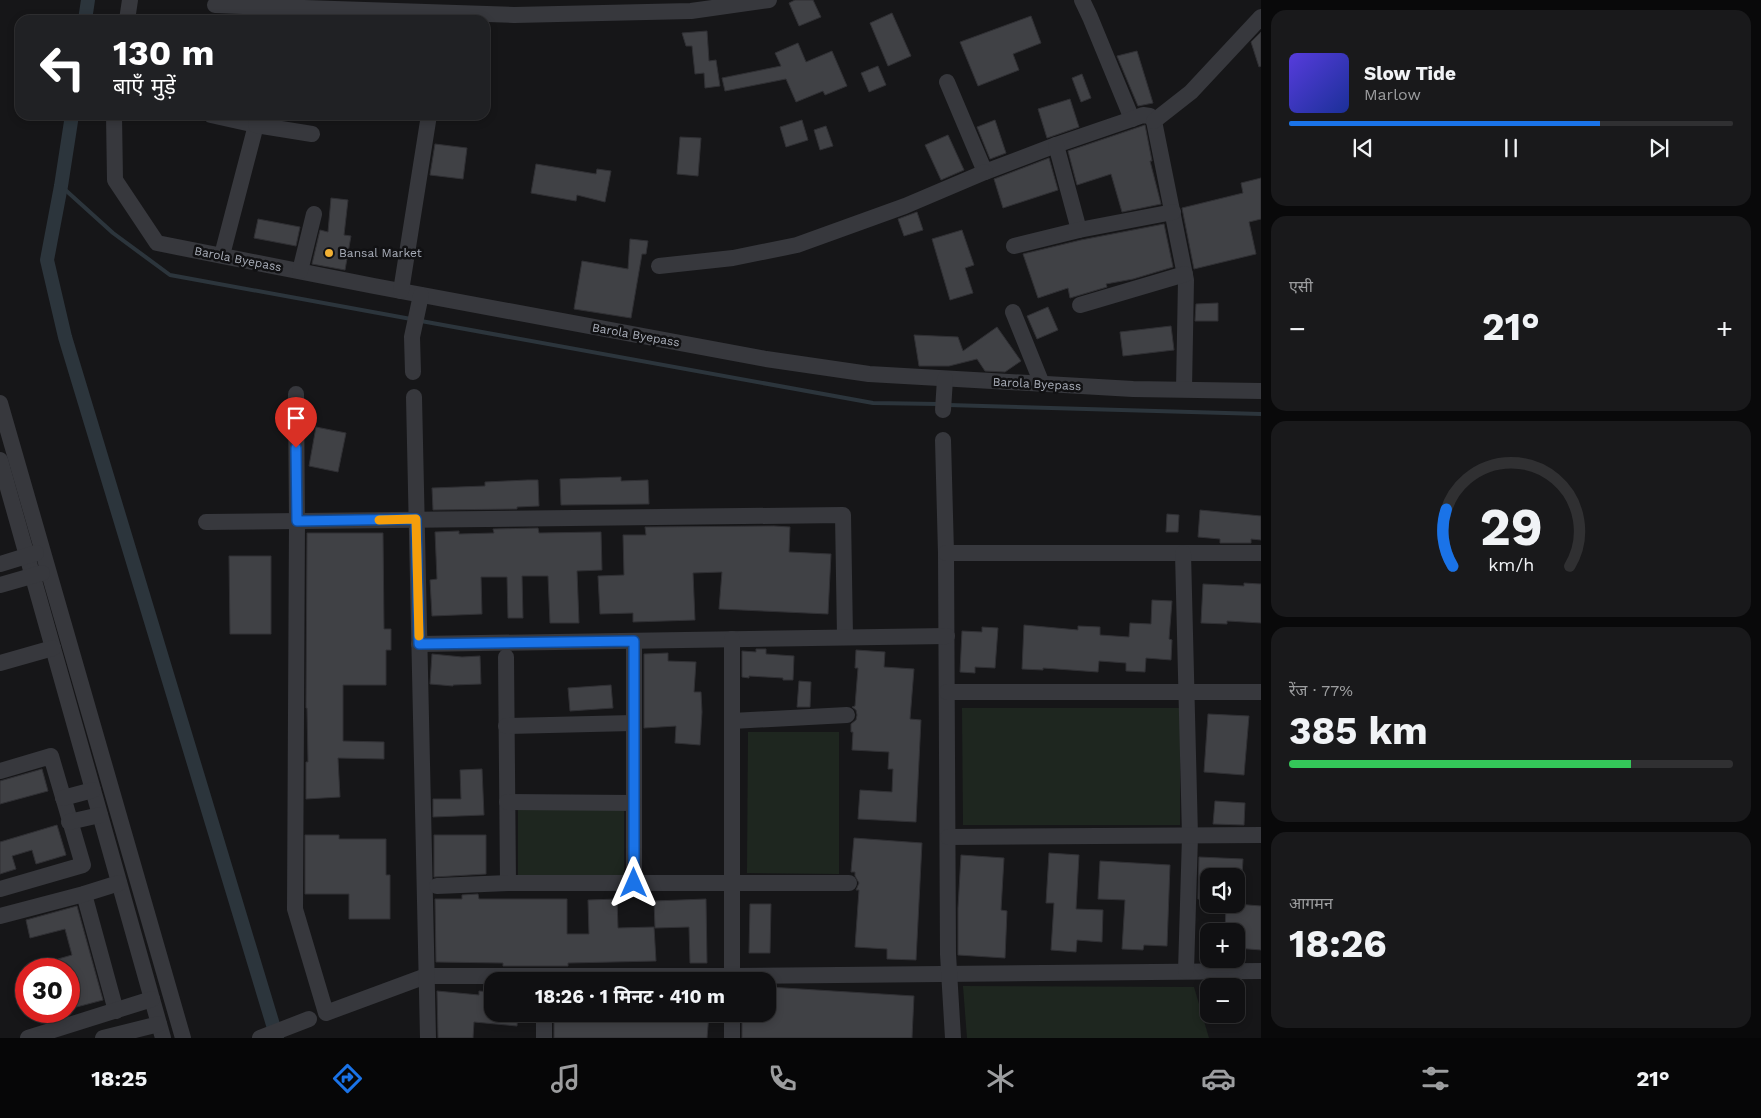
<!DOCTYPE html>
<html lang="hi">
<head>
<meta charset="utf-8">
<style>
  :root { --surface:#101012; --page:#19191b; --text:#f1f3f6; --muted:#9c9d9f; --line:#303032; --accent:#1a73e8 }
  body { margin:0; font-family:"Work Sans","Noto Sans Devanagari",sans-serif; background:var(--page); color:var(--text); height:100vh; display:flex; flex-direction:column; font-size:19px; white-space:nowrap }
  * { box-sizing:border-box; margin:0 }
  p { font-size:16px; color:var(--muted) }
  .icon { flex:none; width:28px; height:28px; fill:none; stroke:currentColor; stroke-width:2; stroke-linecap:round; stroke-linejoin:round }
  .map { position:relative; flex:1; overflow:hidden }
  .side { display:flex; flex-direction:column; gap:10px; padding:10px; background:#09090a; width:500px }
  .side>* { flex:none }
  .guide { position:absolute; left:15px; top:15px; width:475px; height:105px; border-radius:15px; box-shadow:0 2px 8px #0003,0 0 0 1px var(--line); background:#202124; color:#fff; overflow:hidden }
  .buttons { position:absolute; left:1200px; top:868px; display:grid; gap:10px }
  .buttons a { display:grid; place-items:center; width:45px; height:45px; border-radius:10px; background:var(--surface); box-shadow:0 2px 8px #0003,0 0 0 1px var(--line); font-size:25px }
  .speed { position:absolute; left:15px; top:958px; display:flex; gap:10px; font-size:25px; font-weight:700; text-align:center }
  .speed>* { display:grid; place-content:center; width:65px; height:65px; border-radius:50%; background:var(--surface); box-shadow:0 2px 8px #0003,0 0 0 1px var(--line); line-height:1 }
  .speed .limit { border:8px solid #d22; background:#fff; color:#111 }
  .pin { position:absolute; display:grid; place-items:center; width:42px; height:42px; color:#fff; margin:-51px -21px; border-radius:50% 50% 50% 0; rotate:-45deg; box-shadow:0 0 5px #0007 }
  .pin .icon { rotate:45deg }
  .me { position:absolute; width:55px; margin:-28px; rotate:0deg; stroke-linejoin:round; filter:drop-shadow(0 0 4px #0008) }
  .turn { display:flex; align-items:center; gap:18px; height:105px; padding:0 15px; font-size:22px }
  .turn .icon { width:65px; height:65px; stroke-width:2.5 }
  .turn b { display:block; font-size:35px; line-height:42px }
  .big { font-size:38px; font-weight:700; line-height:1.1 }
  .side .tile { flex:1; display:flex; flex-direction:column; justify-content:center; gap:8px; min-width:0; padding:0 18px; border-radius:15px; background:var(--page) }
  .side .dial { align-items:center; gap:0 }
  .dial svg { height:130px; overflow:visible; fill:none; stroke:var(--line); stroke-width:7; stroke-linecap:round; text-anchor:middle }
  .dial text { fill:var(--text); stroke:none }
  .song { display:flex; align-items:center; gap:15px }
  .cover { width:60px; height:60px; border-radius:8px; background:linear-gradient(135deg,hsl(250 70% 55%),hsl(230 70% 35%)) }
  .played { height:5px; border-radius:2px; background:linear-gradient(90deg,var(--accent) 70%,var(--line) 70%) }
  .keys { display:flex; justify-content:space-around; direction:ltr }
  .heat { display:flex; justify-content:space-between; align-items:center; font-size:28px; direction:ltr }
  .charge { height:8px; border-radius:4px; background:linear-gradient(90deg,#34c759 77%,var(--line) 0) }
  .trip { position:absolute; left:484px; top:972px; width:292px; height:50px; border-radius:15px; background:var(--surface); box-shadow:0 2px 8px #0003,0 0 0 1px var(--line); font-weight:700; line-height:50px; text-align:center }
  .tab-bar { display:flex; height:80px; justify-content:space-around; align-items:center; background:#060607; color:var(--muted) }
  .tab-bar .icon { width:35px; height:35px }
  .tab-bar .selected { color:var(--accent) }
  .tab-bar b { font-size:22px; color:var(--text) }
  main { display:flex; flex:1; min-height:0 }
  .map>svg:first-child { display:block }
  .green { fill:#1e261f }
  .lines { fill:none; stroke-linecap:round; stroke-linejoin:round }
  .stream { stroke:#2c353c; stroke-width:4 }
  .canal { stroke:#2c353c; stroke-width:14 }
  .building { fill:#404145; stroke:#303034 }
  .minor { stroke:#37383d; stroke-width:16 }
  .route-casing { stroke:#114b97; stroke-width:12 }
  .route { stroke:#1a73e8; stroke-width:9 }
  .slow { stroke:#f59e0b; stroke-width:9 }
  .poi-dot { fill:#f2b134; stroke:#111113; stroke-width:2 }
  .labels { text-anchor:middle; stroke-width:5; stroke-linejoin:round; paint-order:stroke }
  .poi-label { font-size:12px; fill:#a8adb8; stroke:#111113; text-anchor:start }
  .street-label { font-size:12px; fill:#a8adb8; stroke:#111113 }
</style>
</head>
<body>
<main>
<div class="map">
<svg width="1261" height="1038" viewBox="0 0 1261 1038">
  <rect width="100%" height="100%" fill="#161618"/>
  <g class="green">
    <path d="M962,708H1180V825H963Z"/>
    <path d="M748,732H839V874L747,873Z"/>
    <path d="M518,810H624V876L518,875Z"/>
    <path d="M963,986L1194,987L1209,1038H967Z"/>
  </g>
  <g class="lines">
    <g class="stream">
      <path d="M61,186L113,233L170,275L411,319"/>
      <path d="M421,321L873,403L939,404"/>
      <path d="M948,405L1261,414"/>
    </g>
    <g class="canal">
      <path d="M85,20L88,0"/>
      <path d="M72,115L61,186L47,260L65,337L277,1038"/>
    </g>
  </g>
  <g class="building">
    <path d="M795,0H813L821,17L799,26L789,3Z"/>
    <path d="M892,13L911,56L888,66L870,23Z"/>
    <path d="M1031,16L1041,43L1013,54L1019,70L978,86L960,42Z"/>
    <path d="M707,31L709,61L716,60L720,86L705,88L704,73L695,74L692,46H686L682,33Z"/>
    <path d="M1261,32V66L1259,67L1251,42Z"/>
    <path d="M798,43L806,62L832,51L847,86L825,95L823,91L796,102L786,79L725,91L722,78L781,66L775,53Z"/>
    <path d="M1137,51L1153,103L1138,106L1117,56Z"/>
    <path d="M878,66L886,85L869,92L861,73Z"/>
    <path d="M1082,74L1091,98L1081,102L1072,78Z"/>
    <path d="M1070,99L1079,127L1047,138L1038,109Z"/>
    <path d="M802,120L808,140L786,147L780,127Z"/>
    <path d="M995,120L1006,153L990,159L977,127Z"/>
    <path d="M1145,125L1152,161H1150L1161,204L1122,212L1111,174L1077,185L1068,151Z"/>
    <path d="M826,126L833,146L820,150L814,130Z"/>
    <path d="M948,135L964,170L941,180L925,145Z"/>
    <path d="M680,137L701,138L698,176L677,174Z"/>
    <path d="M435,144L467,148L463,179L430,175Z"/>
    <path d="M1049,158L1058,190L1003,208L994,179Z"/>
    <path d="M536,164L596,174L597,169L611,171L605,202L577,195L576,201L531,193Z"/>
    <path d="M1261,178V219L1249,222L1256,254L1194,269L1182,208L1243,193L1241,183Z"/>
    <path d="M331,198L348,200L344,235L351,236L345,270L312,264L320,230L328,232Z"/>
    <path d="M917,212L923,230L904,236L898,219Z"/>
    <path d="M258,219L300,227L296,246L254,238Z"/>
    <path d="M1164,224L1173,267L1133,279L1106,284L1107,287L1070,298L1068,288L1038,298L1023,254L1081,240Z"/>
    <path d="M962,230L974,265L965,268L973,293L950,300L932,239Z"/>
    <path d="M630,239L648,241L646,254H642L631,318L574,309L582,261L628,269Z"/>
    <path d="M1218,303V321H1195L1196,304Z"/>
    <path d="M1048,307L1058,330L1037,339L1027,316Z"/>
    <path d="M1171,326L1174,350L1123,356L1120,332Z"/>
    <path d="M997,327L1021,361L1005,372L985,371L977,359L949,366H919L914,335L958,337L963,351Z"/>
    <path d="M316,427L346,433L338,472L309,466Z"/>
    <path d="M621,477V481L648,480L649,504L561,505L560,479Z"/>
    <path d="M527,480H538L539,506L517,507V509L433,510L432,488L485,486V482Z"/>
    <path d="M1200,510L1261,516V540L1251,539V543H1220V539L1198,537Z"/>
    <path d="M1167,514L1179,515L1178,532H1166Z"/>
    <path d="M774,526L790,527L789,552L831,554L828,614L719,609L722,572L693,573L695,620L633,622V613L600,614L598,576L624,575L623,535H646L645,527Z"/>
    <path d="M538,528L539,533L601,532L602,570L577,571L579,623H550L548,576H522L523,618H508L507,577H481L482,614L432,616L430,580L437,579L435,532L459,531V534L494,533L493,529Z"/>
    <path d="M307,533H383L384,629H391V650H386V685H343V741L384,742V759L338,758L340,797L306,799V762H308L307,708H306Z"/>
    <path d="M229,556H271V634H230Z"/>
    <path d="M1244,583L1261,584V623L1227,621V624L1201,623L1203,584L1244,586Z"/>
    <path d="M1152,600L1172,601L1169,639L1172,640L1171,660L1146,658L1145,672L1126,671V663L1099,661L1098,672L1043,668V670L1022,669L1024,625L1078,630V626L1100,627V635L1129,637L1130,623L1151,624Z"/>
    <path d="M982,627L998,628L995,668L975,667V673L960,672L962,631L982,632Z"/>
    <path d="M756,649H766V654L794,656L793,680H783V678L749,676V678L742,677V651L756,652Z"/>
    <path d="M856,650L885,652L884,667L914,669L910,719L921,720L916,822L858,819L860,790L892,792L893,769H888L889,752L852,750L853,732H851V724L856,720L857,715L856,710L852,707L855,706L858,668H855Z"/>
    <path d="M668,653V661L696,662L694,692H701L702,712L700,745L675,743L676,726L644,728V654Z"/>
    <path d="M432,654L462,657L480,656L481,684L453,685V686L430,684Z"/>
    <path d="M799,681L811,682L810,707H797Z"/>
    <path d="M611,685L613,708L570,711L568,688Z"/>
    <path d="M1208,714L1249,716L1244,775L1204,772Z"/>
    <path d="M42,769L48,791L0,804V781Z"/>
    <path d="M482,769L484,815L433,817V799H461L460,770Z"/>
    <path d="M1215,801L1245,803L1244,825L1213,824Z"/>
    <path d="M57,825L66,855L36,864L32,850L12,856L16,869L0,874V842Z"/>
    <path d="M305,835H339V839H386V875H390V919H349V894H305Z"/>
    <path d="M434,835H486V874L434,877Z"/>
    <path d="M854,838L922,843L916,960L887,959V949L855,947L859,890H856L859,883L855,876V872H851Z"/>
    <path d="M1049,853L1079,855L1076,909L1103,910L1102,942L1077,940L1076,952L1051,950L1054,903H1046Z"/>
    <path d="M961,855L1004,858L1001,910L1007,911L1005,958L958,955V908Z"/>
    <path d="M1199,857L1243,859L1242,876H1209V900L1198,899Z"/>
    <path d="M1100,861L1170,865L1167,946L1144,945L1143,950L1122,949L1125,900L1098,899Z"/>
    <path d="M478,894L479,899H567V934H589L588,900L617,899L618,928L654,927L656,961L568,963V966H503V963L436,962L435,899H462V895Z"/>
    <path d="M706,899L707,963H690L689,927L655,928L654,901Z"/>
    <path d="M750,904H771L770,953H749Z"/>
    <path d="M1236,904L1261,906V950L1236,948V931H1225L1226,907L1236,908Z"/>
    <path d="M77,906L103,1000L69,1009V969H61L58,959L72,955L65,929L30,938L26,920Z"/>
    <path d="M768,987L914,996L912,1038H742V1014H768Z"/>
    <path d="M437,991L479,995V991L492,992V1014H518L517,1026L474,1022L473,1038H438Z"/>
    <path d="M554,1014H709L707,1038H554Z"/>
  </g>
  <g class="lines">
    <g class="minor">
      <path d="M1082,0L1090,17L1132,119"/>
      <path d="M215,5L514,15L691,11L769,0"/>
      <path d="M127,20L130,0"/>
      <path d="M947,82L985,172L1056,145L1132,119L1143,115L1150,116L1154,121L1186,280L1184,389"/>
      <path d="M114,115L115,180L157,243L374,286L766,359L869,374L1133,389L1261,391"/>
      <path d="M211,115L256,125L222,255"/>
      <path d="M1154,121L1191,92L1261,17"/>
      <path d="M256,125L312,134"/>
      <path d="M1056,145L1079,230"/>
      <path d="M1014,246L1079,230L1173,212"/>
      <path d="M659,266L733,258L797,245L905,206L985,172"/>
      <path d="M300,271L314,214"/>
      <path d="M401,291L429,115"/>
      <path d="M1080,305L1185,274"/>
      <path d="M1013,312L1042,384"/>
      <path d="M413,372L412,337L421,295"/>
      <path d="M296,394L297,521L295,909L326,1013L426,976H732L1261,971"/>
      <path d="M414,397L428,1038"/>
      <path d="M0,403L183,1038"/>
      <path d="M943,410L945,379"/>
      <path d="M943,440L946,553L948,954L953,1038"/>
      <path d="M0,460L163,1038"/>
      <path d="M206,522L843,515L845,637"/>
      <path d="M946,553H1261"/>
      <path d="M1183,553L1190,836L1186,971"/>
      <path d="M0,564L36,553"/>
      <path d="M0,585L42,573"/>
      <path d="M634,641V883"/>
      <path d="M419,644L947,636"/>
      <path d="M506,657L508,883"/>
      <path d="M0,663L53,648"/>
      <path d="M947,692H1261"/>
      <path d="M732,721L847,715"/>
      <path d="M506,726L633,723"/>
      <path d="M0,771L51,756L83,865L0,889"/>
      <path d="M63,798L93,790"/>
      <path d="M507,802L634,803"/>
      <path d="M69,822L100,815"/>
      <path d="M948,837L1261,835"/>
      <path d="M437,886L508,883H849"/>
      <path d="M84,894L116,1011"/>
      <path d="M0,916L84,894L119,883"/>
      <path d="M732,981V639"/>
      <path d="M544,1014V1038"/>
      <path d="M732,1014V1038"/>
      <path d="M28,1038L152,999"/>
      <path d="M103,1038L159,1024"/>
      <path d="M260,1038L309,1019"/>
    </g>
  </g>
  <g class="lines">
    <g class="route-casing">
      <path id="route" d="M296,448L297,521L416,519L419,644L634,641V883"/>
    </g>
    <use href="#route" class="route"/>
    <path class="slow" d="M379,520L416,519L419,636"/>
  </g>
  <circle class="poi-dot" cx="329" cy="253" r="5"/>
  <g class="labels">
    <g class="poi-label">
      <text x="339" y="257">Bansal Market</text>
    </g>
    <g class="street-label">
      <text transform="translate(238 259) rotate(11)" y="4">Barola Byepass</text>
      <text transform="translate(636 335) rotate(10)" y="4">Barola Byepass</text>
      <text transform="translate(1037 384) rotate(3)" y="4">Barola Byepass</text>
    </g>
  </g>
</svg>
<div class="buttons">
<a><svg class="icon" aria-label="sound" viewBox="0 0 24 24"><path d="M4 9h4l5-4v14l-5-4H4zM17 9q2 3 0 6"/></svg></a>
<a>+</a>
<a>−</a>
</div>
<div class="speed"><div class="limit">30</div></div>
<div class="pin" style="left:296px;top:448px;background:#d93025"><svg class="icon" aria-label="arrive" viewBox="0 0 24 24"><path d="M6 21V4h12l-3 4 3 4H6"/></svg></div>
<svg class="me" style="left:634px;top:883px" viewBox="-20 -20 40 40"><path d="M0-17L14 15 0 8-14 15z" fill="#1a73e8" stroke="#fff" stroke-width="4"/></svg>
<div class="trip">18:26 · 1 मिनट · 410 m</div>
<div class="guide">
<div class="turn"><svg class="icon" aria-label="left" viewBox="0 0 24 24"><path d="M17 20v-9H6M10 6l-5 5 5 5"/></svg><div><b>130 m</b>बाएँ मुड़ें</div></div>
</div>
</div>
<section class="side">
<div class="tile">
<div class="song"><i class="cover"></i><div><b>Slow Tide</b><p>Marlow</p></div></div>
<div class="played"></div>
<div class="keys"><svg class="icon" aria-label="previous" viewBox="0 0 24 24"><path d="M18 5L8 12l10 7zM5 5v14"/></svg><svg class="icon" aria-label="pause" viewBox="0 0 24 24"><path d="M8 5v14M16 5v14"/></svg><svg class="icon" aria-label="next" viewBox="0 0 24 24"><path d="M6 5l10 7-10 7zM19 5v14"/></svg></div>
</div>
<div class="tile"><p>एसी</p>
<div class="heat"><a>−</a><b class="big">21°</b><a>+</a></div>
</div>
<div class="tile dial"><svg viewBox="0 0 100 80">
<path d="M14 69A42 42 0 1 1 86 69"/>
<path d="M14 69A42 42 0 0 1 10 34" stroke="#1a73e8"/>
<text x="50" y="56" font-size="32" font-weight="700">29</text>
<text x="50" y="72" font-size="11">km/h</text>
</svg></div>
<div class="tile"><p>रेंज · 77%</p><b class="big">385 km</b><div class="charge"></div></div>
<div class="tile"><p>आगमन</p><b class="big">18:26</b></div>
</section>
</main>
<nav class="tab-bar">
<b>18:25</b>
<svg class="icon selected" aria-label="directions" viewBox="0 0 24 24"><path d="M12 3l9 9-9 9-9-9zM9 14v-3h6M13 9l2 2-2 2"/></svg>
<svg class="icon" aria-label="music" viewBox="0 0 24 24"><path d="M9 18V5l10-2v13"/><circle cx="6" cy="18" r="3"/><circle cx="16" cy="16" r="3"/></svg>
<svg class="icon" aria-label="phone" viewBox="0 0 24 24"><path d="M5 4h4l2 5-3 2q2 4 5 5l2-3 5 2v4C11 20 4 13 5 4z"/></svg>
<svg class="icon" aria-label="climate" viewBox="0 0 24 24"><path d="M12 3v18M4 7l16 10M4 17L20 7"/></svg>
<svg class="icon" aria-label="car" viewBox="0 0 24 24"><path d="M5 17H2v-5l4-1 3-4h7l3 4 3 1v5h-3M9 17h6M6 11h13"/><circle cx="7" cy="17" r="2"/><circle cx="17" cy="17" r="2"/></svg>
<svg class="icon" aria-label="filters" viewBox="0 0 24 24"><path d="M4 7h16M4 17h16"/><circle cx="9" cy="7" r="2"/><circle cx="15" cy="17" r="2"/></svg>
<b>21°</b>
</nav>
</body>
</html>
